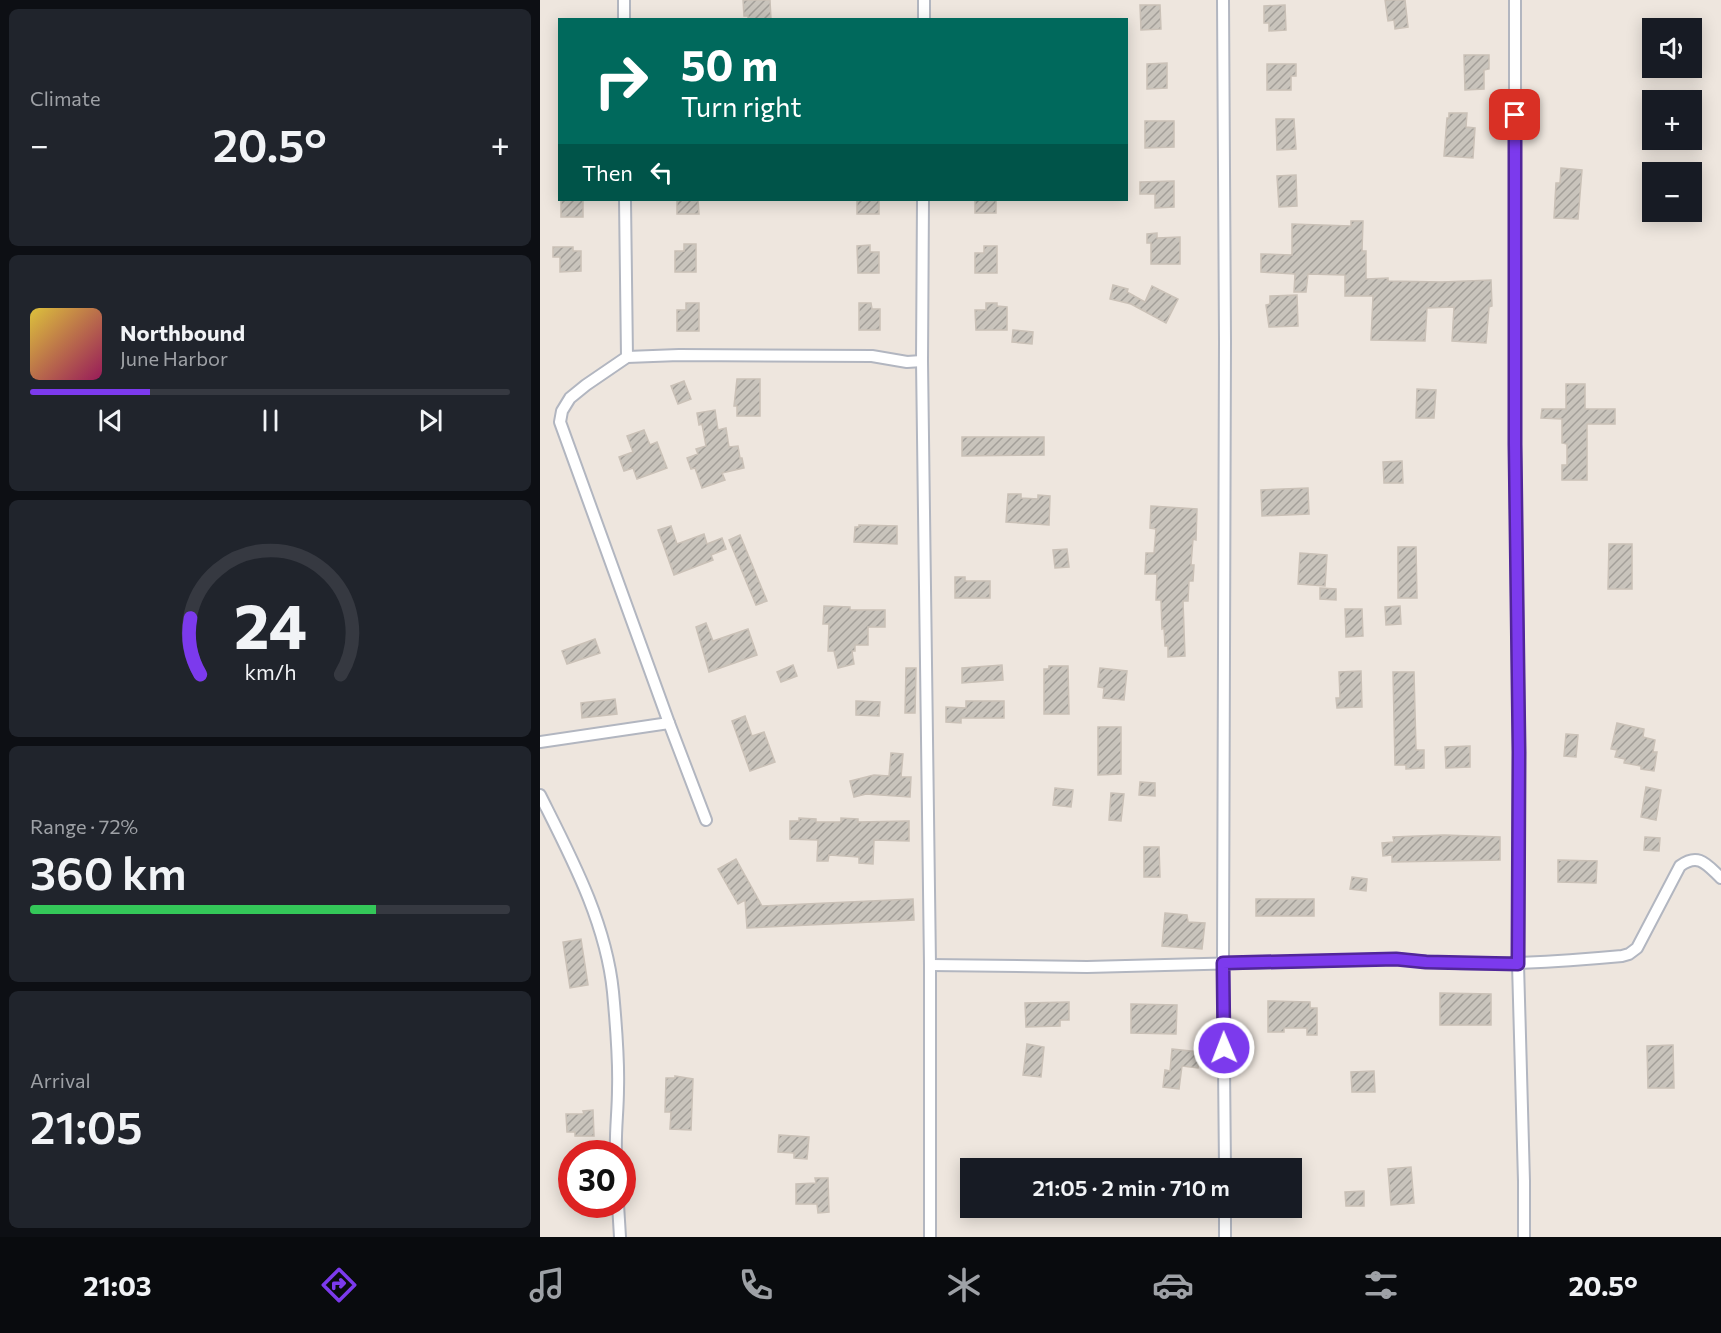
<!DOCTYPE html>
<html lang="en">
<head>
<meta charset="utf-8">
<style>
  :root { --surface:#171b24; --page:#20242c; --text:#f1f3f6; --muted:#9ea1a6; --line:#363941; --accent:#7c3aed }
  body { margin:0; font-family:Commissioner,sans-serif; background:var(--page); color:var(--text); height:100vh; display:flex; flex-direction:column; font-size:22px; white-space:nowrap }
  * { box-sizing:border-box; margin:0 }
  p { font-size:20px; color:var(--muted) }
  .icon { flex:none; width:33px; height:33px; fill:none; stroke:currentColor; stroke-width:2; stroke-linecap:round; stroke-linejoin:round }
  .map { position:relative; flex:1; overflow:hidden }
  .panel { display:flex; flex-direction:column; gap:9px; padding:9px; background:#0d0f14; width:540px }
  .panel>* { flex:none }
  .hud { position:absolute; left:18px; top:18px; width:570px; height:183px; border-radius:0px; box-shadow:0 3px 15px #0003; background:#00695c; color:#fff; overflow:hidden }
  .controls { position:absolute; left:1102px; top:18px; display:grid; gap:12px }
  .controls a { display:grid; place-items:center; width:60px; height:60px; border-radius:0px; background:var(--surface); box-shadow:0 3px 15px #0003; font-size:30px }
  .speed { position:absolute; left:18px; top:1140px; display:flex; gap:12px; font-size:30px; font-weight:700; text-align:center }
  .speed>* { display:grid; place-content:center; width:78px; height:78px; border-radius:50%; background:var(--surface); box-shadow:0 3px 15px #0003; line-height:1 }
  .speed .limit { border:9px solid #d22; background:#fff; color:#111 }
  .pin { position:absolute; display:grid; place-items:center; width:51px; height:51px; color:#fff; margin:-26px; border-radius:12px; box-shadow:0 3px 9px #0006 }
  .me { position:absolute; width:66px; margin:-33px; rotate:359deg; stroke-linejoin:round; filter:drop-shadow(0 0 4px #0008) }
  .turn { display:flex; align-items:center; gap:21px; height:126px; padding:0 24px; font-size:27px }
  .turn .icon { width:78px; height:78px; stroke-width:2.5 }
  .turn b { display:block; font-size:42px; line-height:51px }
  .then { display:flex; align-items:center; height:57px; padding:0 24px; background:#0003; gap:12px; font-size:22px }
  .big { font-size:45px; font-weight:600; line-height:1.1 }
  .panel .card { flex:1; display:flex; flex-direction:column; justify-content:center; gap:9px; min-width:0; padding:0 21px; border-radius:9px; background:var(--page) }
  .panel .dial { align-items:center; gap:0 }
  .dial svg { height:156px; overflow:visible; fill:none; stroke:var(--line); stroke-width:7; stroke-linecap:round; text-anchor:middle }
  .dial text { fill:var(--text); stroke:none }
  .song { display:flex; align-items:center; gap:18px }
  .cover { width:72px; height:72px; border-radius:9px; background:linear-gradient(135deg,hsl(50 70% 55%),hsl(330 70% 35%)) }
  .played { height:6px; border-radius:3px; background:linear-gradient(90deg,var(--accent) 25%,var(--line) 25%) }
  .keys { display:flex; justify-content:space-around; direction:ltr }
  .heat { display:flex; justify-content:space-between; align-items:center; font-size:33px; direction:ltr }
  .charge { height:9px; border-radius:4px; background:linear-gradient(90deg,#34c759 72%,var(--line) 0) }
  .trip { position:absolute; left:420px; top:1158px; width:342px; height:60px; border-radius:0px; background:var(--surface); box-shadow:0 3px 15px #0003; font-weight:600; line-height:60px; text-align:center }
  .dock { display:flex; height:96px; justify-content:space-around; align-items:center; background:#090b0e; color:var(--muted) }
  .dock .icon { width:42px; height:42px }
  .dock .current { color:var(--accent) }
  .dock b { font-size:27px; color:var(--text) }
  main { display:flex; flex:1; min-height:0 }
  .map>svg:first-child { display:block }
  .building { fill:url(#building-hatch); stroke:#cac1b7; stroke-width:1.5 }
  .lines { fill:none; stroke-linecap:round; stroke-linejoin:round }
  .minor-casing { stroke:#b2b6c0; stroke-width:14 }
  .minor { stroke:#fff; stroke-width:10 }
  .route-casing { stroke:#51269a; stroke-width:15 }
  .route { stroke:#7c3aed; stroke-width:10 }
</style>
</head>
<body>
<main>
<section class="panel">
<div class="card"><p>Climate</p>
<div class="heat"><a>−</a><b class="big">20.5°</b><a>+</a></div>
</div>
<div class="card">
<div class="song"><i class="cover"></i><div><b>Northbound</b><p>June Harbor</p></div></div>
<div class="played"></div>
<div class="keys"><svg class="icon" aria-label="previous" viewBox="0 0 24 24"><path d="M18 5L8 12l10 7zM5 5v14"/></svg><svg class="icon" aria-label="pause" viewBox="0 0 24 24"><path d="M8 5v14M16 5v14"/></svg><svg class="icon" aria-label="next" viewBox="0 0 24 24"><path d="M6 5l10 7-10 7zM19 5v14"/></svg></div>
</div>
<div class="card dial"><svg viewBox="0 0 100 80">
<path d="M14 69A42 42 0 1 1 86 69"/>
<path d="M14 69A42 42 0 0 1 9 40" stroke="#7c3aed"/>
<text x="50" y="56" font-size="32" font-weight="700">24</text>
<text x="50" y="72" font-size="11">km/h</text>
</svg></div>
<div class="card"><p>Range · 72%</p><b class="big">360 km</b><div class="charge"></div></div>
<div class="card"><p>Arrival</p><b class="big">21:05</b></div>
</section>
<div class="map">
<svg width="1181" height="1237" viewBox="0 0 1181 1237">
  <defs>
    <pattern id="building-hatch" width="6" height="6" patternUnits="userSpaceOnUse" patternTransform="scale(1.5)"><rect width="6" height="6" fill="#c9c4bc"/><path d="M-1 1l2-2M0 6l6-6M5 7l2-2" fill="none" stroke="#a39f99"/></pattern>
  </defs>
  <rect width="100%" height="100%" fill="#eee6de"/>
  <g class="building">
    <path d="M203,0H230L231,20H208V16H204Z"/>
    <path d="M845,0H865L868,27L855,29L854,20L848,21Z"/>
    <path d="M600,5H620L621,29L601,30Z"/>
    <path d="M745,5L746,30L729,31V23H724V6Z"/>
    <path d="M924,55H949V69L944,70V89L925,90Z"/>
    <path d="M627,63V88L607,89V64Z"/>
    <path d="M727,64H756V76H751V90H727Z"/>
    <path d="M909,113H927L926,127L935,128L933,158L904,156L907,118H909Z"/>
    <path d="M736,119H754L756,149L737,150Z"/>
    <path d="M605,121H634V147L605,148Z"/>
    <path d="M1021,168L1042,170L1038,219L1014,218L1016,183H1020Z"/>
    <path d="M756,175L757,206L739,207L737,176Z"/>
    <path d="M634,181V207L615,208V194H600V182Z"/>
    <rect x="21" y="200" width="22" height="17"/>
    <path d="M137,200H158L159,214H137Z"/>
    <rect x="317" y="200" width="22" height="14"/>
    <rect x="435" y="200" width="21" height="13"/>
    <path d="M811,221H823L822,251H826V279L848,278V281L902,282L951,280L952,306L949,307L946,343L912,341L914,307L887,308L885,341L831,340L833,296H805V275L768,274L766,292H754L755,274L721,272V254L752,255V224L811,226Z"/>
    <path d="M617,233V238L640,237V264H611V243H607V234Z"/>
    <path d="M144,244H156V272H135V251H144Z"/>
    <path d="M330,245V252H339V273H318L317,246Z"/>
    <path d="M444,246H457V273H435V253H444Z"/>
    <path d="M13,247H33V251H41V271L20,272V257H13Z"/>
    <path d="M573,285L588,289L587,292L605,302L612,286L638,299L626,323L591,304L570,299Z"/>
    <path d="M757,295L758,326L729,327L726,305L730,304V296Z"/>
    <path d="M146,303H159V331H137V310H146Z"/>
    <path d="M319,303H331L332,309H340V330H319Z"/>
    <path d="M446,303H457V306L467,307V330H436L435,310H446Z"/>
    <path d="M473,330L493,332L492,344L472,342Z"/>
    <path d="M197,379H220V416H197V406H194Z"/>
    <path d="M144,381L151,399L138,404L131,386Z"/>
    <path d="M1026,384H1045V409H1075V424H1047V480H1022V465H1027V444L1022,443V419L1001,418L1002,409H1026Z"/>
    <path d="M877,389L896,390L894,418H876Z"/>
    <path d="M175,410L178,430L186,428L189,447L198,446L200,458H202L204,468L182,473L185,480L162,488L155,468L151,469L147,458L158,454L156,449L166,446L162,424L159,425L157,413Z"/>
    <path d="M104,430L110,445L117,442L127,468L97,479L93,468L84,471L79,457L93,452L87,436Z"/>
    <path d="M422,437H504V455L422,456Z"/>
    <path d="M862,461L863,483H844L843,462Z"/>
    <path d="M768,488L769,514L722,516L721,490Z"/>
    <path d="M468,494H481V498L498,499V495L510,496L509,525L466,522Z"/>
    <path d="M611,506L657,509L656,540L653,539L651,565H654L653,581H649L648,601H643L645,656L628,657V646H625L624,628L622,629L621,600H616L617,574H605L606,553H614L616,529L610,528Z"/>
    <path d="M319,525L357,526V544L314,542L315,527H319Z"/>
    <path d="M131,526L137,544L164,534L167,544L182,538L186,549L171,555L173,560L134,575L118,530Z"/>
    <path d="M200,535L227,601L216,605L189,540Z"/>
    <path d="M1069,544H1092V589H1068Z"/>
    <path d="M858,547H876L877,598H858Z"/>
    <path d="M527,549L529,567L515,568L513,550Z"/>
    <path d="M760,553L787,555L785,586L758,584Z"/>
    <path d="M415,577H425V581H450V598H415Z"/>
    <path d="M780,588L796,589V600L780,599Z"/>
    <path d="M284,606L310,607V610H345V627H328V645H315V651H312L314,664L298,668L294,651H288L289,624H283Z"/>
    <path d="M860,606L861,624L846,625L845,607Z"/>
    <path d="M805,609H822L823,636L806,637Z"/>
    <path d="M166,623L173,641L208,629L217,655L169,672L156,627Z"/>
    <path d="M55,639L60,653L27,664L22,651Z"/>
    <path d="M253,665L257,676L241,682L237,672Z"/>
    <path d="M462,665L463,680L422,683V668Z"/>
    <path d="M509,666H528L529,714H504V669H509Z"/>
    <path d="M366,668H376L375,713H365Z"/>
    <path d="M560,668L587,671L584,700L563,698L564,688L558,687Z"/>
    <path d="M821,671L822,707L797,708L796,698H800L799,672Z"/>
    <path d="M853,672H874L876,750H884V768L866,769V765H855Z"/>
    <path d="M75,699L77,714L42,718L41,703Z"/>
    <path d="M316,701L340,702L339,716L316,715Z"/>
    <path d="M426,701H464V718H421V723L406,722V707L426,708Z"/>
    <path d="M205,716L212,736L224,732L235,762L210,771L192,721Z"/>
    <path d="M1077,723L1104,729L1103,737L1115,740L1113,752H1117L1114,771L1101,769V766L1084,763L1085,759L1075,757L1077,750L1071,749Z"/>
    <path d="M558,727H581V774L558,775Z"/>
    <path d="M1026,734L1038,735L1036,757L1024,756Z"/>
    <path d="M930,746V767L906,768L905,747Z"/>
    <path d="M351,753L363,754L361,777H371L370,797L326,794L314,797L310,781L334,775L349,776Z"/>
    <path d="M600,782L615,783V796L599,795Z"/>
    <path d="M1106,787L1121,790L1116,820L1101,817Z"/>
    <path d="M515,788L533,790L531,807L513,805Z"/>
    <path d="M571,793L584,794L581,821L569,820Z"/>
    <path d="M259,818L276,819V822H301V818L318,819V822L369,821V841L334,840L333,864L319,863V857L289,855L288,861H277L278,840L250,839V821H259Z"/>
    <path d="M904,835L960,837V860L852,862V855L843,856L842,843L854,842L853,837Z"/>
    <path d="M1105,837L1120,838L1119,851L1104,850Z"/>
    <path d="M604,847H619L620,877H604Z"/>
    <path d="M196,859L222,906L373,899L374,920L207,928L205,900L198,904L178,869Z"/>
    <path d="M1018,860L1057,861L1056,883L1018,882Z"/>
    <path d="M812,877L827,879L826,891L810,889Z"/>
    <rect x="716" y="899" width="58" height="17"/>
    <path d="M625,913L647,915L648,922L665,923L662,949L622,946Z"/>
    <path d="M41,939L48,985L30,988L23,942Z"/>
    <path d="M900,993L951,994V1025H900Z"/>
    <path d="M728,1001L770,1002V1008H777V1035H767V1028H744V1032H728Z"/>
    <path d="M529,1002V1020H520V1026L486,1027L485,1003Z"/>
    <path d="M591,1004L637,1005L636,1034L591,1033Z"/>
    <path d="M487,1044L504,1047L501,1077L483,1075Z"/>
    <path d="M1133,1045L1134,1088H1108L1107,1046Z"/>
    <path d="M632,1049L660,1052L658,1068L642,1066L639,1089L623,1087L625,1070L630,1071Z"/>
    <path d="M834,1071L835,1092H812L811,1072Z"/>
    <path d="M135,1076L153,1079L151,1130L130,1129L131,1112H125L126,1078H135Z"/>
    <path d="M53,1110L54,1136H35V1132H27L26,1114H44L43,1111Z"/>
    <path d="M239,1135L269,1137L267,1159L254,1158V1153L238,1152Z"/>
    <path d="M871,1167L874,1203L851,1205L848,1169Z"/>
    <path d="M275,1178H288L289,1212L278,1213L277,1204H256V1184L276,1183Z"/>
    <path d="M824,1191V1206H806L805,1192Z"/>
  </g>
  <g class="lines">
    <g class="minor-casing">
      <g id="minor">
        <path d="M84,0V20"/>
        <path d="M683,0L685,341L683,963L685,1168"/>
        <path d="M975,0V444L979,752L978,964L984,1181V1237"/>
        <path d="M384,20V0"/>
        <path d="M85,200L87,357"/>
        <path d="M383,200L382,361L390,965V1237"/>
        <path d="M0,742L129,723"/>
        <path d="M0,795C31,857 66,922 73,992C76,1024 79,1057 78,1089C78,1111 75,1132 76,1154"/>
        <path d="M166,820L129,723L20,422L22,411L30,398L46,385L87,357L139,355L332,356L367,362L382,361"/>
        <path d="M390,965L547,967L856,959C932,967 1006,963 1082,956L1089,954L1097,948L1140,866C1159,852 1167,865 1181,878"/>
        <path d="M78,1204L80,1237"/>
        <path d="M685,1237V1208"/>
      </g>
    </g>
    <use href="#minor" class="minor"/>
  </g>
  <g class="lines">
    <g class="route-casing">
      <path id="route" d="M684,1048L683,963L856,959L886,962L978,964L979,752L975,444V115"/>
    </g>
    <use href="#route" class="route"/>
  </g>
</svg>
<div class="controls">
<a><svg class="icon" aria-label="sound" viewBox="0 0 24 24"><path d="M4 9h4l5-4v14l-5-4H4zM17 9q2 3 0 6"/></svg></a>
<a>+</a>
<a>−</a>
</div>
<div class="speed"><div class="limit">30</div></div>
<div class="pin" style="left:975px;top:115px;background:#d93025"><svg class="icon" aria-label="arrive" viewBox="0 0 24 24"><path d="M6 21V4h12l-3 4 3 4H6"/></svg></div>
<svg class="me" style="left:684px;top:1048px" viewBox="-20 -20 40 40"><circle r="17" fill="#7c3aed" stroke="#fff" stroke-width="3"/><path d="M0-11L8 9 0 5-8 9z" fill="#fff"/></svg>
<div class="trip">21:05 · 2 min · 710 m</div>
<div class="hud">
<div class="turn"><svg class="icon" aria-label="right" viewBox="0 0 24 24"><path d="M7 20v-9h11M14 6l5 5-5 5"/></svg><div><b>50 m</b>Turn right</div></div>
<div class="then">Then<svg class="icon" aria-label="left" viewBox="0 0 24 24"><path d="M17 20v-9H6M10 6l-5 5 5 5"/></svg></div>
</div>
</div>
</main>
<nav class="dock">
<b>21:03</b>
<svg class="icon current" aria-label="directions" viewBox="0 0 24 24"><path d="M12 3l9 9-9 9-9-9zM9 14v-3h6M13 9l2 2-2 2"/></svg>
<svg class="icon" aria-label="music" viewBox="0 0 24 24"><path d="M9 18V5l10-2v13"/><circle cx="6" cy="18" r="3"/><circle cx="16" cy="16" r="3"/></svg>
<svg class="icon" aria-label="phone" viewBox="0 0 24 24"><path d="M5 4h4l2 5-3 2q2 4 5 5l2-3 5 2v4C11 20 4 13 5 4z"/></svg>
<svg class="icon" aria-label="climate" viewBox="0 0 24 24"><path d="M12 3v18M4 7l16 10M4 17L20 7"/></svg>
<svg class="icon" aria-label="car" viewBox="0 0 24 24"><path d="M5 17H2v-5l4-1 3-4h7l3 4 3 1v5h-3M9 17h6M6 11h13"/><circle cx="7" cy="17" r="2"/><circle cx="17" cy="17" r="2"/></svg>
<svg class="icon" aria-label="filters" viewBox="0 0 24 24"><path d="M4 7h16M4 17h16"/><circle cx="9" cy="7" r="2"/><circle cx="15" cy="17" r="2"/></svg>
<b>20.5°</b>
</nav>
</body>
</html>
